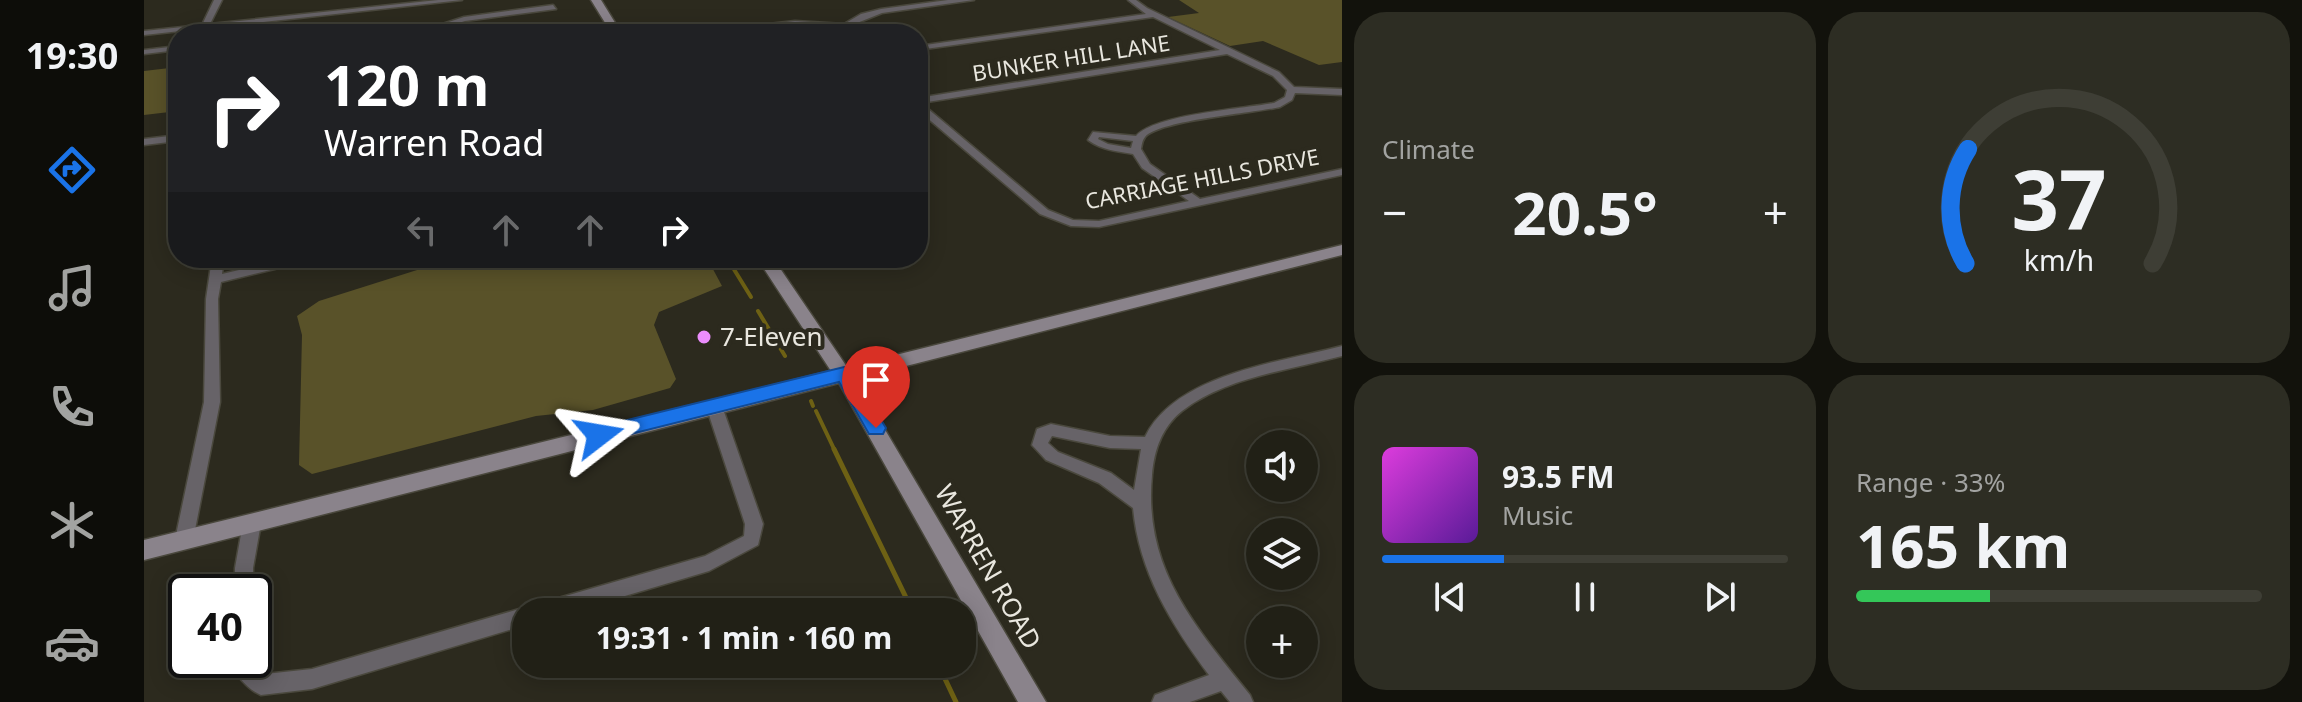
<!DOCTYPE html>
<html lang="en">
<head>
<meta charset="utf-8">
<style>
  :root { --surface:#212016; --page:#2d2d23; --text:#f1f3f6; --muted:#a2a3a1; --line:#3e3e35; --accent:#1a73e8 }
  body { margin:0; font-family:"Noto Sans",sans-serif; background:var(--page); color:var(--text); height:100vh; display:flex; flex-direction:column; font-size:30px; white-space:nowrap }
  * { box-sizing:border-box; margin:0 }
  p { font-size:26px; color:var(--muted) }
  .icon { flex:none; width:44px; height:44px; fill:none; stroke:currentColor; stroke-width:2; stroke-linecap:round; stroke-linejoin:round }
  .map { position:relative; flex:1; overflow:hidden }
  .drawer { display:flex; flex-direction:column; gap:12px; padding:12px; background:#12120c; width:960px }
  .drawer>* { flex:none }
  .top-card { position:absolute; left:24px; top:24px; width:760px; height:244px; border-radius:32px; box-shadow:0 4px 20px #0003,0 0 0 2px var(--line); background:#202124; color:#fff; overflow:hidden }
  .controls { position:absolute; left:1102px; top:430px; display:grid; gap:16px }
  .controls a { display:grid; place-items:center; width:72px; height:72px; border-radius:50%; background:var(--surface); box-shadow:0 4px 20px #0003,0 0 0 2px var(--line); font-size:40px }
  .speed { position:absolute; left:24px; top:574px; display:flex; gap:16px; font-size:40px; font-weight:700; text-align:center }
  .speed>* { display:grid; place-content:center; width:104px; height:104px; border-radius:50%; background:var(--surface); box-shadow:0 4px 20px #0003,0 0 0 2px var(--line); line-height:1 }
  .speed .limit { border:4px solid #111; border-radius:12px; background:#fff; color:#111 }
  .pin { position:absolute; display:grid; place-items:center; width:68px; height:68px; color:#fff; margin:-82px -34px; border-radius:50% 50% 50% 0; rotate:-45deg; box-shadow:0 0 8px #0007 }
  .pin .icon { rotate:45deg }
  .me { position:absolute; width:88px; margin:-44px; rotate:76deg; stroke-linejoin:round; filter:drop-shadow(0 0 6px #0008) }
  .turn { display:flex; align-items:center; gap:28px; height:168px; padding:0 24px; font-size:36px }
  .turn .icon { width:104px; height:104px; stroke-width:2.5 }
  .turn b { display:block; font-size:56px; line-height:68px }
  .lanes { display:flex; align-items:center; height:76px; padding:0 24px; background:#0003; justify-content:center; gap:40px; direction:ltr }
  .lanes .off { opacity:.35 }
  .big { font-size:60px; font-weight:700; line-height:1.1 }
  .drawer .tile { flex:1; display:flex; flex-direction:column; justify-content:center; gap:12px; min-width:0; padding:0 28px; border-radius:32px; background:var(--page) }
  .drawer .dial { align-items:center; gap:0 }
  .dial svg { height:208px; overflow:visible; fill:none; stroke:var(--line); stroke-width:7; stroke-linecap:round; text-anchor:middle }
  .dial text { fill:var(--text); stroke:none }
  .song { display:flex; align-items:center; gap:24px }
  .cover { width:96px; height:96px; border-radius:12px; background:linear-gradient(135deg,hsl(300 70% 55%),hsl(270 70% 35%)) }
  .played { height:8px; border-radius:4px; background:linear-gradient(90deg,var(--accent) 30%,var(--line) 30%) }
  .keys { display:flex; justify-content:space-around; direction:ltr }
  .heat { display:flex; justify-content:space-between; align-items:center; font-size:44px; direction:ltr }
  .charge { height:12px; border-radius:6px; background:linear-gradient(90deg,#34c759 33%,var(--line) 0) }
  .drawer .tiles { flex:1; display:grid; gap:12px; grid-template-columns:repeat(2,1fr) }
  .trip { position:absolute; left:368px; top:598px; width:464px; height:80px; border-radius:32px; background:var(--surface); box-shadow:0 4px 20px #0003,0 0 0 2px var(--line); font-weight:700; line-height:80px; text-align:center }
  main { display:flex; flex:1; min-height:0 }
  .menu { display:flex; flex-direction:column; width:144px; justify-content:space-around; align-items:center; background:#0d0d09; color:var(--muted) }
  .menu .icon { width:56px; height:56px }
  .menu .current { color:var(--accent) }
  .menu b { font-size:36px; color:var(--text) }
  .map>svg:first-child { display:block }
  .green { fill:#595229 }
  .lines { fill:none; stroke-linecap:round; stroke-linejoin:round }
  .stream-far1 { stroke:#6e6114; stroke-width:4 }
  .stream { stroke:#6e6114; stroke-width:5 }
  .street-casing { stroke:#4a483d; stroke-width:3 }
  .secondary-casing { stroke:#4a483d; stroke-width:3 }
  .street { fill:#676368; fill-rule:evenodd }
  .secondary { fill:#8a838b; fill-rule:evenodd }
  .route { fill:#1a73e8; stroke:#114b97; stroke-width:2 }
  .poi-dot { fill:#eb8dfc; stroke:#2c2a1e; stroke-width:3 }
  .labels { text-anchor:middle; stroke-width:8; stroke-linejoin:round; paint-order:stroke }
  .far-street-label { font-size:22px; fill:#e9e7df; stroke:#2c2a1e }
  .poi-label { font-size:26px; fill:#e9e7df; stroke:#2c2a1e; text-anchor:start }
  .street-label { font-size:26px; fill:#e9e7df; stroke:#2c2a1e }
</style>
</head>
<body>
<main>
<nav class="menu">
<b>19:30</b>
<svg class="icon current" aria-label="directions" viewBox="0 0 24 24"><path d="M12 3l9 9-9 9-9-9zM9 14v-3h6M13 9l2 2-2 2"/></svg>
<svg class="icon" aria-label="music" viewBox="0 0 24 24"><path d="M9 18V5l10-2v13"/><circle cx="6" cy="18" r="3"/><circle cx="16" cy="16" r="3"/></svg>
<svg class="icon" aria-label="phone" viewBox="0 0 24 24"><path d="M5 4h4l2 5-3 2q2 4 5 5l2-3 5 2v4C11 20 4 13 5 4z"/></svg>
<svg class="icon" aria-label="climate" viewBox="0 0 24 24"><path d="M12 3v18M4 7l16 10M4 17L20 7"/></svg>
<svg class="icon" aria-label="car" viewBox="0 0 24 24"><path d="M5 17H2v-5l4-1 3-4h7l3 4 3 1v5h-3M9 17h6M6 11h13"/><circle cx="7" cy="17" r="2"/><circle cx="17" cy="17" r="2"/></svg>
</nav>
<div class="map">
<svg width="1198" height="702" viewBox="0 0 1198 702">
  <rect width="100%" height="100%" fill="#2c2a1e"/>
  <g class="green">
    <path d="M1035,0H1198V62L1175,65L1119,41L1086,46L1024,17L1055,13Z"/>
    <path d="M34,67V111L0,115V71Z"/>
    <path d="M311,258H563L578,286L515,312L510,325L532,379L526,388L449,410L392,416L168,474L155,465L158,335L153,316L175,301Z"/>
  </g>
  <g class="lines">
    <g class="stream-far1">
      <path d="M583,258L607,297"/>
      <path d="M614,311L641,356"/>
      <path d="M667,401L669,406"/>
      <path d="M672,411L691,451"/>
    </g>
    <g class="stream">
      <path d="M690,449L769,612"/>
      <path d="M794,664L812,702"/>
    </g>
    <g class="street-casing">
      <g id="street">
        <path d="M70,0H78L66,24L294,0H318L0,35V31L58,25Z"/>
        <path d="M804,0H830L738,13L708,25L697,34L690,33L695,28L651,25L576,34H552L556,32L651,21L700,24L717,14L737,9Z"/>
        <path d="M984,0H992L1003,8L1135,72L1150,87L1198,89V95L1151,93L1148,100L1136,107C1111,113 1016,120 1001,137C998,141 998,144 997,149L1006,164L1056,199L1198,169V175L955,227L927,226L896,214L774,110V98L1076,50L1009,17L774,50V46L1002,14ZM1083,54L1129,76L1143,90L1141,97L1130,103C1099,109 1012,114 992,136L949,132L944,140C957,150 973,151 989,154L998,168L1045,201L955,221L929,220L904,210L777,103ZM955,137L989,141L987,148L964,144L954,139Z"/>
        <path d="M409,5L412,9L321,21L280,34H268L320,17Z"/>
        <path d="M222,28L248,34H159L163,32Z"/>
        <path d="M34,46V50L0,54V50Z"/>
        <path d="M34,135V141L0,145V139Z"/>
        <path d="M68,258H80L78,274L145,258H166L164,261L77,282L74,299L76,402L49,540L46,545L40,548L34,545L31,540L60,402L62,299Z"/>
        <path d="M1198,346V356C1146,370 1082,377 1038,411C1018,427 1010,450 1008,475C999,569 1051,626 1106,695L1109,702H1086L1077,691L1046,702H1008L1011,695L1065,675C1027,624 995,572 989,508L955,483L902,460L888,445L893,429L907,424L966,436L1001,437C1031,374 1137,362 1198,346ZM908,436L966,448L997,449L990,490L967,473L914,452L904,443Z"/>
        <path d="M570,401L575,402L578,406L619,524L614,545L565,571L427,612H382V625L168,689L117,695C104,690 90,673 84,660H108L121,674L168,669L382,607L388,610L390,606L397,603L561,556L600,536L601,524L562,406L565,402Z"/>
        <path d="M108,516L114,518L117,523L109,568V592H91V568L99,523L102,518Z"/>
      </g>
    </g>
    <g class="secondary-casing">
      <g id="secondary">
        <path d="M447,0H457L478,34H468Z"/>
        <path d="M1198,245V255L711,379L902,702H874L695,383L0,560V540L687,371L613,258H629L703,367Z"/>
      </g>
    </g>
    <use href="#street" class="street"/>
    <use href="#secondary" class="secondary"/>
  </g>
  <path class="route" d="M700,367L706,369L739,423L742,428L739,434H725L695,382L455,442L448,440L445,435L448,429L455,427Z"/>
  <circle class="poi-dot" cx="560" cy="337" r="8"/>
  <g class="labels">
    <g class="far-street-label">
      <text transform="translate(927 58) rotate(-9)" y="8">BUNKER HILL LANE</text>
      <text transform="translate(1058 179) rotate(-11)" y="8">CARRIAGE HILLS DRIVE</text>
    </g>
    <g class="poi-label">
      <text x="576" y="346">7-Eleven</text>
    </g>
    <g class="street-label">
      <text transform="translate(844 567) rotate(60)" y="9">WARREN ROAD</text>
    </g>
  </g>
</svg>
<div class="controls">
<a><svg class="icon" aria-label="sound" viewBox="0 0 24 24"><path d="M4 9h4l5-4v14l-5-4H4zM17 9q2 3 0 6"/></svg></a>
<a><svg class="icon" aria-label="layers" viewBox="0 0 24 24"><path d="M12 4l9 5-9 5-9-5zM3 14l9 5 9-5"/></svg></a>
<a>+</a>
</div>
<div class="speed"><div class="limit">40</div></div>
<div class="pin" style="left:732px;top:428px;background:#d93025"><svg class="icon" aria-label="arrive" viewBox="0 0 24 24"><path d="M6 21V4h12l-3 4 3 4H6"/></svg></div>
<svg class="me" style="left:455px;top:435px" viewBox="-20 -20 40 40"><path d="M0-17L14 15 0 8-14 15z" fill="#1a73e8" stroke="#fff" stroke-width="4"/></svg>
<div class="trip">19:31 · 1 min · 160 m</div>
<div class="top-card">
<div class="turn"><svg class="icon" aria-label="right" viewBox="0 0 24 24"><path d="M7 20v-9h11M14 6l5 5-5 5"/></svg><div><b>120 m</b>Warren Road</div></div>
<div class="lanes"><svg class="icon off" aria-label="left" viewBox="0 0 24 24"><path d="M17 20v-9H6M10 6l-5 5 5 5"/></svg><svg class="icon off" aria-label="ahead" viewBox="0 0 24 24"><path d="M12 20V5M6 11l6-6 6 6"/></svg><svg class="icon off" aria-label="ahead" viewBox="0 0 24 24"><path d="M12 20V5M6 11l6-6 6 6"/></svg><svg class="icon" aria-label="right" viewBox="0 0 24 24"><path d="M7 20v-9h11M14 6l5 5-5 5"/></svg></div>
</div>
</div>
<section class="drawer">
<div class="tiles">
<div class="tile"><p>Climate</p>
<div class="heat"><a>−</a><b class="big">20.5°</b><a>+</a></div>
</div>
<div class="tile dial"><svg viewBox="0 0 100 80">
<path d="M14 69A42 42 0 1 1 86 69"/>
<path d="M14 69A42 42 0 0 1 15 25" stroke="#1a73e8"/>
<text x="50" y="56" font-size="32" font-weight="700">37</text>
<text x="50" y="72" font-size="11">km/h</text>
</svg></div>
<div class="tile">
<div class="song"><i class="cover"></i><div><b>93.5 FM</b><p>Music</p></div></div>
<div class="played"></div>
<div class="keys"><svg class="icon" aria-label="previous" viewBox="0 0 24 24"><path d="M18 5L8 12l10 7zM5 5v14"/></svg><svg class="icon" aria-label="pause" viewBox="0 0 24 24"><path d="M8 5v14M16 5v14"/></svg><svg class="icon" aria-label="next" viewBox="0 0 24 24"><path d="M6 5l10 7-10 7zM19 5v14"/></svg></div>
</div>
<div class="tile"><p>Range · 33%</p><b class="big">165 km</b><div class="charge"></div></div>
</div>
</section>
</main>
</body>
</html>
